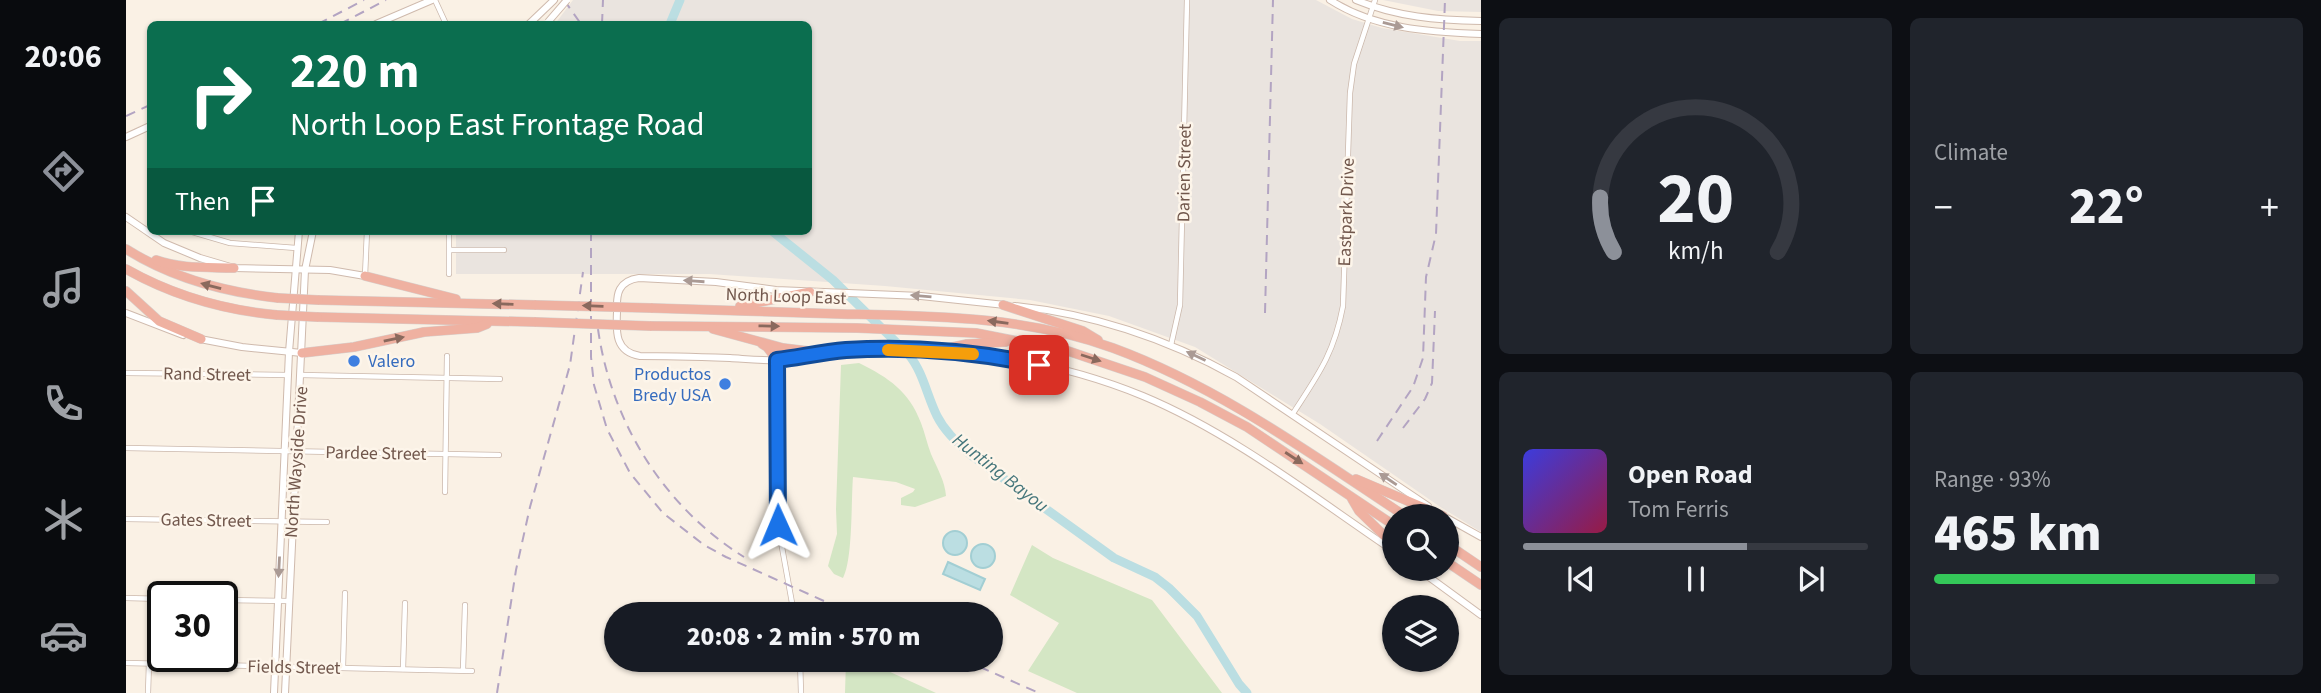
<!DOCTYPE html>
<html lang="en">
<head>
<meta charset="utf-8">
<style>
  :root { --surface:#171b24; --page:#20242c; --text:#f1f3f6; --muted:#9ea1a6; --line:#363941; --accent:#8c9099 }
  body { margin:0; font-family:"Source Sans 3",sans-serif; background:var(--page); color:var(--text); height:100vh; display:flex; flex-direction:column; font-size:26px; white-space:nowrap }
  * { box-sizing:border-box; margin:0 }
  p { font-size:23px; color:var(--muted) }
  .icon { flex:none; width:38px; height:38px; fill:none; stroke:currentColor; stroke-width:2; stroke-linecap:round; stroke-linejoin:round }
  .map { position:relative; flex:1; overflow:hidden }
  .panel { display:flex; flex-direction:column; gap:18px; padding:18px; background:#0d0f14; width:840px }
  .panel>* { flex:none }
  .top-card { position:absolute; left:21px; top:21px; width:665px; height:214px; border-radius:10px; box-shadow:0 2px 5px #0004; background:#0b6e4f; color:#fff; overflow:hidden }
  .tools { position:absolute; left:1256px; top:504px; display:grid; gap:14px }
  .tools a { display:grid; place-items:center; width:77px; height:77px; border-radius:50%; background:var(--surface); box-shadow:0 2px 5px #0004; font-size:35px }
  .speed { position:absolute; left:21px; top:581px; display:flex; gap:14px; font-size:35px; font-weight:700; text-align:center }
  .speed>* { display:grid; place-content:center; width:91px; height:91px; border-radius:50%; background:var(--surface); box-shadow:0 2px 5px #0004; line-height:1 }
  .speed .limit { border:4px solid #111; border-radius:10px; background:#fff; color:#111 }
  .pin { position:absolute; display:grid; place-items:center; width:60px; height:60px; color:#fff; margin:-30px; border-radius:14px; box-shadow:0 4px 10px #0006 }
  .me { position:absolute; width:77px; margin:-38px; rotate:359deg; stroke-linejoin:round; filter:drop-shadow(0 0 5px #0008) }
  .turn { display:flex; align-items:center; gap:24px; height:147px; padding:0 28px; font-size:32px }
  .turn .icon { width:91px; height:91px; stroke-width:2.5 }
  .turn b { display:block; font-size:49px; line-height:60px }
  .then { display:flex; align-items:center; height:66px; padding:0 28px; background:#0003; gap:14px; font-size:26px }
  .big { font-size:52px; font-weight:800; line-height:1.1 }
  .panel .card { flex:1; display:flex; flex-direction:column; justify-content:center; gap:10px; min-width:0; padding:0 24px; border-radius:10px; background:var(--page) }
  .panel .dial { align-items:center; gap:0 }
  .dial svg { height:182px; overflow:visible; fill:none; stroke:var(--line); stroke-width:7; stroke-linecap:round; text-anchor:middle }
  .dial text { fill:var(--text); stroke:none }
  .song { display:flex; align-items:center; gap:21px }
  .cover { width:84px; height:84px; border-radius:10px; background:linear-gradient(135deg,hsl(240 70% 55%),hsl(340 70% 35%)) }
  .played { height:7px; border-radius:4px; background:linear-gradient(90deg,var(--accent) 65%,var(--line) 65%) }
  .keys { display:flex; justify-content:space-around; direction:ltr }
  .heat { display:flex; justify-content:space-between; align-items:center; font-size:38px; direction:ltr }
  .charge { height:10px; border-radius:5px; background:linear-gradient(90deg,#34c759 93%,var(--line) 0) }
  .panel .tiles { flex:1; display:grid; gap:18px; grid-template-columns:repeat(2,1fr) }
  .trip { position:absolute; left:478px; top:602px; width:399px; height:70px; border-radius:35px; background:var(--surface); box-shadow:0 2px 5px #0004; font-weight:800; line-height:70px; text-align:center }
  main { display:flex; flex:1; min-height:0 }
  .menu { display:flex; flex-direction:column; width:126px; justify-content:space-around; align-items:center; background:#090b0e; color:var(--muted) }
  .menu .icon { width:49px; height:49px }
  .menu .current { color:var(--accent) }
  .menu b { font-size:32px; color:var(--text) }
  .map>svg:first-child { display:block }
  .industrial { fill:#eae4df }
  .green { fill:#d4e6c4 }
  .water { fill:#bbdee2; stroke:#a2ced3; stroke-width:2 }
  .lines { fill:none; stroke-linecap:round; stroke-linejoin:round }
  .river { stroke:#bbdee2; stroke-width:9 }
  .street-casing { stroke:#cbb8ac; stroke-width:6 }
  .secondary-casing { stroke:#cfbaad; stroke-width:8 }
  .highway-casing { stroke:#d7d0cd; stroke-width:10 }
  .street { stroke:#fff; stroke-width:4.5 }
  .secondary { stroke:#fff; stroke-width:6 }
  .highway { stroke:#efb1a1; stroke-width:9 }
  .rail { stroke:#b3a4c2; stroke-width:2; stroke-dasharray:10 7; stroke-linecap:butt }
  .secondary-bridge-casing { stroke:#cfbaad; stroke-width:8; stroke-linecap:butt }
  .highway-bridge-casing { stroke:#d7d0cd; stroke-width:10; stroke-linecap:butt }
  .secondary-bridge { stroke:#fff; stroke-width:6 }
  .highway-bridge { stroke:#efb1a1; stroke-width:9 }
  .oneway { fill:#aa9a94 }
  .oneway2 { fill:#8a695d }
  .route-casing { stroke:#114b97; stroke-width:18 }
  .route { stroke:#1a73e8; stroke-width:12 }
  .slow { stroke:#f59e0b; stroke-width:12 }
  .shop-dot { fill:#3f7fe0; stroke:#fdf5ea; stroke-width:2.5 }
  .labels { text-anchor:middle; stroke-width:5; stroke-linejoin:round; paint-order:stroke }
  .street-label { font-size:18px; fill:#71574c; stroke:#fdf5ea }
  .shop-label { font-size:18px; fill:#366cbe; stroke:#fdf5ea; text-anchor:start }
  .water-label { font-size:19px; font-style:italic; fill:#45767b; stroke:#fdf5ea }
</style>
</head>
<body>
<main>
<nav class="menu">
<b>20:06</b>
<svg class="icon current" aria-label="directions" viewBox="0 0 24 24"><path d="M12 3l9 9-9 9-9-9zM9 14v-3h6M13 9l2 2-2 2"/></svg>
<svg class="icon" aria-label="music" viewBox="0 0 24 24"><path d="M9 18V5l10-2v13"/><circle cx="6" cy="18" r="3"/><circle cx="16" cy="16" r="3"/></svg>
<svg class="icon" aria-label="phone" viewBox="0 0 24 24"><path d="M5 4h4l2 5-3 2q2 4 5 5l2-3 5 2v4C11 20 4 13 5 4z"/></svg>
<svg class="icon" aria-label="climate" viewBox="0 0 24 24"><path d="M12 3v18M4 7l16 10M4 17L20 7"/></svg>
<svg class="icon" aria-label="car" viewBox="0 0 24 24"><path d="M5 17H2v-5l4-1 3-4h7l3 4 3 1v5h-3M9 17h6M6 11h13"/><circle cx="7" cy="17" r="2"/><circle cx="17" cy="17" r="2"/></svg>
</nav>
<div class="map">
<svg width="1355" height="693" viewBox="0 0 1355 693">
  <rect width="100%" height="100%" fill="#faf1e5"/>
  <g class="industrial">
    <path d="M447,0H1190L1226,19L1256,28L1334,41H1355V532L1313,506L1194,424L1069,347L983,316L904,300L759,286L583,274H330V231H682V24H429Z"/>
    <path d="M1257,0H1355V12L1312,11Z"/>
  </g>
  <g class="green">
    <path d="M733,363C763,378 783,391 795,423C799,433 801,444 805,454C811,468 819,481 820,496L789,507L775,505V498L787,492L789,489L770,482L727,477C725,501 727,559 717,578L708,574L702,566L711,534L710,509L715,365Z"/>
    <path d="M906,545L927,558L1026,600L1096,693H951L902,671L933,623L884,595Z"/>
    <path d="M720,660H738L810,693H719Z"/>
  </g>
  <g class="water">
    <circle cx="829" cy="543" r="12"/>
    <circle cx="857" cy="556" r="12"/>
    <path d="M822,562L859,579L854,590L817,574Z"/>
  </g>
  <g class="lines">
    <g class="river">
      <path d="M544,24L554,0"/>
      <path d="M646,231L707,280L783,355C797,372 801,396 811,416C819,432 832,443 845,455L988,558L1029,577L1043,588L1071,616L1113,684L1121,693"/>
    </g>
    <g class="street-casing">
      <g id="street">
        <path d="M309,0L320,24"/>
        <path d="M63,231L104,243L170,248"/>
        <path d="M324,250H378"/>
        <path d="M323,274V231"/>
        <path d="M239,276L241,231"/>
        <path d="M1045,345L1054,305L1061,0"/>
        <path d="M651,361L652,525L668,614"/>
        <path d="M0,373L162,375"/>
        <path d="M175,375L374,379"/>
        <path d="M1166,415C1192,375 1208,354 1217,306L1224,93L1228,64L1249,0"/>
        <path d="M0,448L373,455"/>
        <path d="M319,492L321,356"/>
        <path d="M0,519L201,522"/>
        <path d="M0,598L37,599"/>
        <path d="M96,600L162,601"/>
        <path d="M674,660L675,693"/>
        <path d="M0,663L346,671"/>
        <path d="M217,667L219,593"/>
        <path d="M277,669L279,603"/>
        <path d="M337,670L339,605"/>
        <path d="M22,693L23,663"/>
      </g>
    </g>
    <g class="secondary-casing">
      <g id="secondary">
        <path d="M1204,0C1249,29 1303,32 1355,34"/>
        <path d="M1230,0C1271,17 1311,20 1355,21"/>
        <path d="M250,24L306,0"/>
        <path d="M403,24L428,0"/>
        <path d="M0,137L24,126"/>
        <path d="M0,217L38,243L74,258L108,268L204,270L239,276"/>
        <path d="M879,305L795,296L650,290L590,282L513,278C505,279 498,282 494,289C490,296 491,305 491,312C490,332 489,352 514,356C544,356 574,357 604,358C620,359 636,361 652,360C678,358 704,351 731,350C827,345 927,359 1017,396C1106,433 1189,498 1269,552"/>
        <path d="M889,306C968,314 1041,339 1110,377L1302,506"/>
        <path d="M0,313L57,335"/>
        <path d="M74,339L116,347L176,353"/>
        <path d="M1321,518L1355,537"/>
        <path d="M1292,569L1355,615"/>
        <path d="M148,693L163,352L173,231"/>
        <path d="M159,693L179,270L187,231"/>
      </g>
    </g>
    <g class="highway-casing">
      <g id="highway">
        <path d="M0,249C46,278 98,292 152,298"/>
        <path d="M30,260C55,269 82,267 108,268"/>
        <path d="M0,269C46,295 98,310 151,315"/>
        <path d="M239,276L330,299"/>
        <path d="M0,291L33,321L75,339"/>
        <path d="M192,300L410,305"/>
        <path d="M877,305L957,331L972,340"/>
        <path d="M614,306L684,292"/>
        <path d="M525,308C588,310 652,312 715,314C807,316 899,316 987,348C1093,387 1185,454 1279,516"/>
        <path d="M191,317L410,322"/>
        <path d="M524,326L731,328L850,333L942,351L1019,377L1074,402L1121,427L1269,526"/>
        <path d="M587,329L657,348L698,353"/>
        <path d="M636,344L641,347L651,360"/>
        <path d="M809,351L841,344L880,342"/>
        <path d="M176,353L228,347L298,332L351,328L361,324"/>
        <path d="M1230,479L1317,516"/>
        <path d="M1226,499L1233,511L1269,546"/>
        <path d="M1321,544L1355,567"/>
        <path d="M1321,562L1355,585"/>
      </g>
    </g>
    <use href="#street" class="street"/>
    <use href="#secondary" class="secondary"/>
    <use href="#highway" class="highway"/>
    <g class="rail">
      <path d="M438,0L455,24"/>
      <path d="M192,24L238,0"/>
      <path d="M214,24L260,0"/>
      <path d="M476,24L477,0"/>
      <path d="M0,116L24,105"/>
      <path d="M465,231V357L468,385L481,429L504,473L537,513L578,545L600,557L727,614"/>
      <path d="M1139,313L1147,0"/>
      <path d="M472,329C485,422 538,507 618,557"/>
      <path d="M1277,428L1299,399L1306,383L1309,311"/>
      <path d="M1251,441L1287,387L1297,358L1300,277L1310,234L1319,0"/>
      <path d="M838,660L913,693"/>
      <path d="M371,693L390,570L404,507L444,365L457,272"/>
    </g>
    <g class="secondary-bridge-casing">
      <path id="secondary-bridge" d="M422,22L441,0"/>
    </g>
    <g class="highway-bridge-casing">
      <g id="highway-bridge">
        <path d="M152,298L192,300"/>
        <path d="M410,305L525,308"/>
        <path d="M151,315L191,317"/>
        <path d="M410,322L524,326"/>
      </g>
    </g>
    <use href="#secondary-bridge" class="secondary-bridge"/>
    <use href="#highway-bridge" class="highway-bridge"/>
  </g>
  <defs><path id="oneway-solid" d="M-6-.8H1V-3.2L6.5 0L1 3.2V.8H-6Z" transform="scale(1.75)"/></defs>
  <g class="oneway">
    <use href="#oneway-solid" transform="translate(1267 25) rotate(14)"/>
    <use href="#oneway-solid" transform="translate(568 281) rotate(-176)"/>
    <use href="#oneway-solid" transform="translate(795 296) rotate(-175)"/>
    <use href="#oneway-solid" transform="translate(1070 356) rotate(-155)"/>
    <use href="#oneway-solid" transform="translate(1262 479) rotate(-146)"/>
    <use href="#oneway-solid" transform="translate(153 567) rotate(93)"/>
  </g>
  <g class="oneway2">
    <use href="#oneway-solid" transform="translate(85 286) rotate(-165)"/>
    <use href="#oneway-solid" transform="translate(377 304) rotate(-178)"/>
    <use href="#oneway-solid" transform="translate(467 306) rotate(-178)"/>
    <use href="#oneway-solid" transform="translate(872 322) rotate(-172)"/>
    <use href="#oneway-solid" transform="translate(643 326) rotate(1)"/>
    <use href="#oneway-solid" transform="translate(268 339) rotate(-12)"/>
    <use href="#oneway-solid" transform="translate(965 358) rotate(18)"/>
    <use href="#oneway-solid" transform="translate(1168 458) rotate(33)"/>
  </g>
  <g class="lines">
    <g class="route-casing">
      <path id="route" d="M652,525L651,360C674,357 697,352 720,350C783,346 852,352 913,365"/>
    </g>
    <use href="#route" class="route"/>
    <path class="slow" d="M762,350L847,354"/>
  </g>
  <g class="shop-dot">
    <circle cx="228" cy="361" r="7"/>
    <circle cx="599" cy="384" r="7"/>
  </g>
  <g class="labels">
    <g class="street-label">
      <text transform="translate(1058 173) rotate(-89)" y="6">Darien Street</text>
      <text transform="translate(1220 212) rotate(-88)" y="6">Eastpark Drive</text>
      <text transform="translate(660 296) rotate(2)" y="6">North Loop East</text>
      <text transform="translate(81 374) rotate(1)" y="6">Rand Street</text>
      <text transform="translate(250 453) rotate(1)" y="6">Pardee Street</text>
      <text transform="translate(170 462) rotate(-86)" y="6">North Wayside Drive</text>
      <text transform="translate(80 520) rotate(1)" y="6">Gates Street</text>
      <text transform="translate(168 667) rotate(1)" y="6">Fields Street</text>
    </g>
    <g class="shop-label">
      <text x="242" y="367">Valero</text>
      <text x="585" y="380" text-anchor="end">Productos<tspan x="585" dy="21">Bredy USA</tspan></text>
    </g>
    <g class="water-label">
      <text transform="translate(875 472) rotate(38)" y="7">Hunting Bayou</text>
    </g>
  </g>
</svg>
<div class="tools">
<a><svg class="icon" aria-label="search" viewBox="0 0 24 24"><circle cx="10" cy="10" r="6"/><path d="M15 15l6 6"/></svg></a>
<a><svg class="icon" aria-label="layers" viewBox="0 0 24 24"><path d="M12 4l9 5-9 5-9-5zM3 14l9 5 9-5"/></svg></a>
</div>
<div class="speed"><div class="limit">30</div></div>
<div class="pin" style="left:913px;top:365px;background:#d93025"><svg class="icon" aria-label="arrive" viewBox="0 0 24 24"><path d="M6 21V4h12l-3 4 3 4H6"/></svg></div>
<svg class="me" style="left:652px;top:525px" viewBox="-20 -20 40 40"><path d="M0-17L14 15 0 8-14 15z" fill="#1a73e8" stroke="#fff" stroke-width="4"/></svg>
<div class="trip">20:08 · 2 min · 570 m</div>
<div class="top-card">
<div class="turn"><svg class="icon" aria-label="right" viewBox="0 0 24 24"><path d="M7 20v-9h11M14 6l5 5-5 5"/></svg><div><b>220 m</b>North Loop East Frontage Road</div></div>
<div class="then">Then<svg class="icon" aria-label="arrive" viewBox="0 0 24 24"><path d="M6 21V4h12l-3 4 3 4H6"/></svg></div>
</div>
</div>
<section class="panel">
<div class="tiles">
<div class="card dial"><svg viewBox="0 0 100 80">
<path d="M14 69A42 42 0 1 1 86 69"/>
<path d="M14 69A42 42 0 0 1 8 45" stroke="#8c9099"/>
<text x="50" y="56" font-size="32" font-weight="700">20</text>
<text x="50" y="72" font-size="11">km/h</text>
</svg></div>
<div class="card"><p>Climate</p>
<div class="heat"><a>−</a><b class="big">22°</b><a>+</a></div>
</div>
<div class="card">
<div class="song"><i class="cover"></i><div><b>Open Road</b><p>Tom Ferris</p></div></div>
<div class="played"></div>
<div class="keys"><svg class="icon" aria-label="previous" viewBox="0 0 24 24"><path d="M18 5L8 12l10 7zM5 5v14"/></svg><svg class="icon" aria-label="pause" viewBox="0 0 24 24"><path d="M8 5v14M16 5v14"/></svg><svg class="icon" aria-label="next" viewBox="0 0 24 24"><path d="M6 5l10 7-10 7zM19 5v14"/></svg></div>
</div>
<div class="card"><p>Range · 93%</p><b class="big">465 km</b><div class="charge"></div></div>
</div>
</section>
</main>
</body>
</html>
